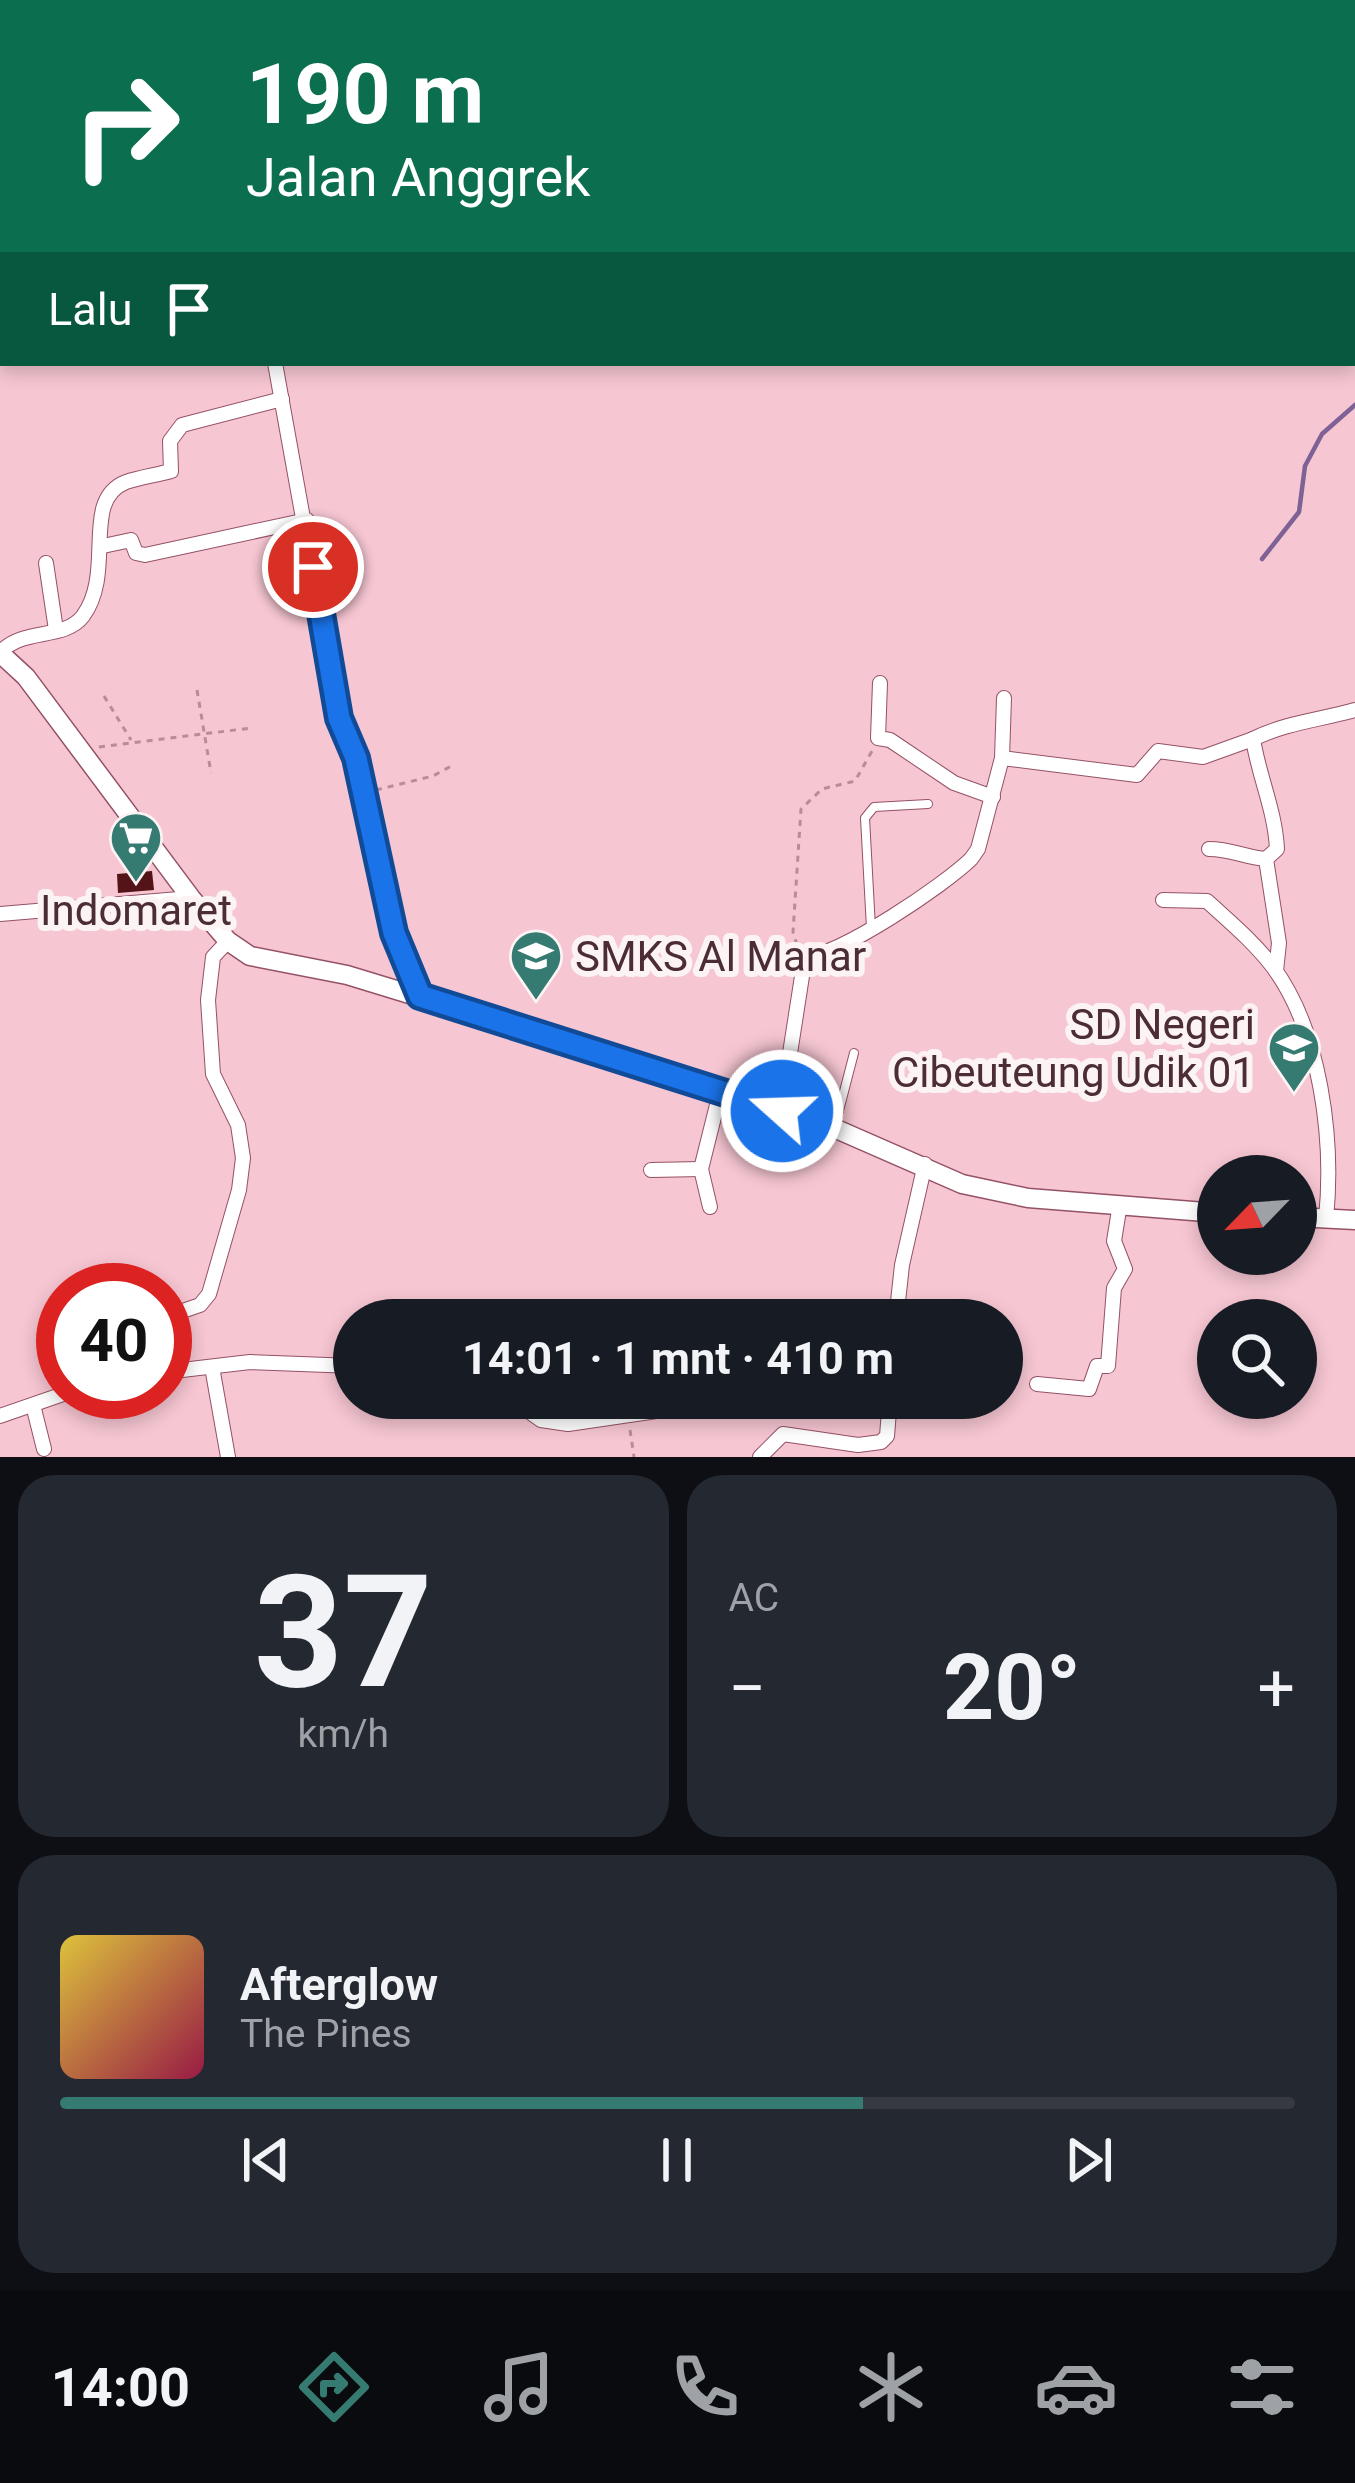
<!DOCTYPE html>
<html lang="id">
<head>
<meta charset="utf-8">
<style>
  :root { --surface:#171b24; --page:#242831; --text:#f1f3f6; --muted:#9ea1a6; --line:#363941; --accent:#367b71 }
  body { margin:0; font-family:Roboto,sans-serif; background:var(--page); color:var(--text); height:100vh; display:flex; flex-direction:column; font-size:45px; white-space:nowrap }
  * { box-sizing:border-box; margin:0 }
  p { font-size:39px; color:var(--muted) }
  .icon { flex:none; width:66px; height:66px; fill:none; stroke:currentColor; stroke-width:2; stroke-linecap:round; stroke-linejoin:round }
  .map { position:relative; height:1457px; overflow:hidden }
  .drawer { display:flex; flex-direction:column; gap:18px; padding:18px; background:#0d0f14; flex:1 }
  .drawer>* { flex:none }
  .banner { position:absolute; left:0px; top:0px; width:1356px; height:366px; box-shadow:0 6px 18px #0003; background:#0b6e4f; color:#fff; overflow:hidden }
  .needle { width:78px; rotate:245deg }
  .fabs { position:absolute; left:1197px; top:1155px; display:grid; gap:24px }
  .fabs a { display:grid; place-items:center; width:120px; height:120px; border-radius:50%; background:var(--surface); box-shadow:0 6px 18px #0003; font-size:60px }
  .speed { position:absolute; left:36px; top:1263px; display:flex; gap:24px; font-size:60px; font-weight:700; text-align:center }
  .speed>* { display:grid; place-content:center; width:156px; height:156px; border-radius:50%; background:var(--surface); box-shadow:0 6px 18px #0003; line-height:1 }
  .speed .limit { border:18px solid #d22; background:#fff; color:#111 }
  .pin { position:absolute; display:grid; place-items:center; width:102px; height:102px; color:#fff; margin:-51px; border:6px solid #fff; border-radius:50%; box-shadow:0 3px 12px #0007 }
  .me { position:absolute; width:132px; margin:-66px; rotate:290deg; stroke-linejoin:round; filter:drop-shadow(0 0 9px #0008) }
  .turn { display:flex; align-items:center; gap:42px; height:252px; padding:0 48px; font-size:54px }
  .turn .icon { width:156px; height:156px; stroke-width:2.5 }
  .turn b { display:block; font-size:84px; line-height:102px }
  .then { display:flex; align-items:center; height:114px; padding:0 48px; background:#0003; gap:24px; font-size:45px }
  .big { font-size:90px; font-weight:700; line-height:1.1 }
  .drawer .tile { flex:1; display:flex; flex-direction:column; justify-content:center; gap:18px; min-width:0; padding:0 42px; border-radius:36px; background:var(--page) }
  .drawer .dial { align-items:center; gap:0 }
  .dial b { font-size:156px; line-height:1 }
  .song { display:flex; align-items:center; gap:36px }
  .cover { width:144px; height:144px; border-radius:18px; background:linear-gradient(135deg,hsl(50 70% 55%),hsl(340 70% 35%)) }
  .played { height:12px; border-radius:6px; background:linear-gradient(90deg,var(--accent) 65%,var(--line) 65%) }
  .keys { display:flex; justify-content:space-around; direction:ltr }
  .heat { display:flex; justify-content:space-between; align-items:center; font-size:66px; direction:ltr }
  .drawer .tiles { flex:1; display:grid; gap:18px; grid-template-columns:1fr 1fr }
  .tile:last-child { grid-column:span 2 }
  .trip { position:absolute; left:333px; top:1299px; width:690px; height:120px; border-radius:60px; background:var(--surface); box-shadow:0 6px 18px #0003; font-weight:700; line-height:120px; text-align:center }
  .menu { display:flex; height:192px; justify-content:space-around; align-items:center; background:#090b0e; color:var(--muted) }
  .menu .icon { width:84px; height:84px }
  .menu .current { color:var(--accent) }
  .menu b { font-size:54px; color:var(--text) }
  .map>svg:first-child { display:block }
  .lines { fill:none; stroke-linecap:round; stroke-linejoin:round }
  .stream { stroke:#7e6195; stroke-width:4.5 }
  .building { fill:#531317 }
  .service-casing { stroke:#955165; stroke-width:10 }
  .minor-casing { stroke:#955165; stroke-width:16 }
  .tertiary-casing { stroke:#955165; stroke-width:21 }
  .path { stroke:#b78d98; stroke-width:3; stroke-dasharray:6 6; stroke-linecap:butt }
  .service { stroke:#fff; stroke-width:8 }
  .minor { stroke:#fff; stroke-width:14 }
  .tertiary { stroke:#fff; stroke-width:18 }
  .route-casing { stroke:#114b97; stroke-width:30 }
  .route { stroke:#1a73e8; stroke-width:21 }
  .labels { text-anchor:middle; stroke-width:12; stroke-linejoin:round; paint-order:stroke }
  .poi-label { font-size:42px; fill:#4c2d36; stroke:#fcf3f5 }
</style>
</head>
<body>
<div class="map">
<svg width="1355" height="1457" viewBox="0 0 1355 1457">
  <rect width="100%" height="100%" fill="#f6c6d2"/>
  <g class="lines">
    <path class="stream" d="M1262,559L1299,512L1305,466L1322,434L1355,405"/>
  </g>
  <path class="building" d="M152,871L154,890L118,893L117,874Z"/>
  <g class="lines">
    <g class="service-casing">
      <g id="service">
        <path d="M871,928L865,818L874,807L928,804"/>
        <path d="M835,1126L854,1053"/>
      </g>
    </g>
    <g class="minor-casing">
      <g id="minor">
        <path d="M195,0L196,3"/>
        <path d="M1173,3V0"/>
        <path d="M1353,344H1355"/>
        <path d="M275,363L339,718C374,808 378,907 420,996"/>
        <path d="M103,546L131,540L136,553L145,555L307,520"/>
        <path d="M46,563L56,630"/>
        <path d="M0,653C22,627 64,641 83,616C116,571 80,500 126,482C140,477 157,475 171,471L170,441L182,425L282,399"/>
        <path d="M880,683L878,738L890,740L954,783L993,797"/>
        <path d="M1253,739C1285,723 1319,720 1355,710"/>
        <path d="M1002,758L1137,775L1158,751L1203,757L1253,739C1259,777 1275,810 1277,849L1266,859L1279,943L1276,971"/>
        <path d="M1209,849C1231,849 1244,857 1266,859"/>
        <path d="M1163,900L1207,901C1230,922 1254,942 1273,967C1321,1032 1334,1140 1326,1219"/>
        <path d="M0,914L191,898"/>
        <path d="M781,1111L805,957C841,955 943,886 971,859L978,849L1002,758L1004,698"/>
        <path d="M651,1170L701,1169"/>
        <path d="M710,1207L701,1169L721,1089"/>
        <path d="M165,1317L200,1305L209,1294L239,1190L243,1158L238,1125L213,1074L208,1000L213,957L228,941"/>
        <path d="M896,1320L902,1265L925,1164"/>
        <path d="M212,1367L228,1457"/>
        <path d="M165,1372L250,1362L354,1366"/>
        <path d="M1037,1384L1089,1389L1097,1366H1108L1114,1288L1125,1269L1114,1241L1120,1204"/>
        <path d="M510,1398L541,1420L568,1424L670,1409H800L810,1398"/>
        <path d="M33,1405L44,1449"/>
        <path d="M0,1416L69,1392"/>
        <path d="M760,1457L783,1434L858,1445L881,1442L887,1436L890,1398"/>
      </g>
    </g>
    <g class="tertiary-casing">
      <g id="tertiary">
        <path d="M0,653L26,677L191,898L228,941L250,956L347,975L721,1089L834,1128L962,1184L1028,1198L1218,1213"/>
        <path d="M1296,1217L1355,1220"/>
      </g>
    </g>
    <g class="path">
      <path d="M197,690L211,773"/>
      <path d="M104,696L131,740"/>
      <path d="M99,747L251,728"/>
      <path d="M376,790L433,776L455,764"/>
      <path d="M797,945L793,932L801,809L822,789L855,781L872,751"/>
      <path d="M630,1430L634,1457"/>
    </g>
    <use href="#service" class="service"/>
    <use href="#minor" class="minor"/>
    <use href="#tertiary" class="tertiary"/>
  </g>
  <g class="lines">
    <g class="route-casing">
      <path id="route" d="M313,567L339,718L356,758L394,933L420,996L782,1111"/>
    </g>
    <use href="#route" class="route"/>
  </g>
  <defs>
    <g id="supermarket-pin" transform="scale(2.7)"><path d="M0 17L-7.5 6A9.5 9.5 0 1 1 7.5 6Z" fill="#367b71" stroke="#fcf3f5"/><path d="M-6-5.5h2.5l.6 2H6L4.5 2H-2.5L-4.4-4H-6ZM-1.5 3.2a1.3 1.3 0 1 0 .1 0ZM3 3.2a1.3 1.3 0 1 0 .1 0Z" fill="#fff"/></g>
    <g id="school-pin" transform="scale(2.7)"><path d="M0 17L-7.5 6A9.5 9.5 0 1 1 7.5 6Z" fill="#367b71" stroke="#fcf3f5"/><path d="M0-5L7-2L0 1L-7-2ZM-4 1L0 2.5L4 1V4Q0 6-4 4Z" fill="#fff"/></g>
  </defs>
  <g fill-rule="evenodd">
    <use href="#supermarket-pin" x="136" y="838"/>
    <use href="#school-pin" x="536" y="956"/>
    <use href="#school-pin" x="1294" y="1048"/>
  </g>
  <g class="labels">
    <g class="poi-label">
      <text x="136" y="925">Indomaret</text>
      <text x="575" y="971" text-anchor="start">SMKS Al Manar</text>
      <text x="1255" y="1039" text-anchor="end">SD Negeri<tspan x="1255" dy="48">Cibeuteung Udik 01</tspan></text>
    </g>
  </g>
</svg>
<div class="fabs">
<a><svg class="needle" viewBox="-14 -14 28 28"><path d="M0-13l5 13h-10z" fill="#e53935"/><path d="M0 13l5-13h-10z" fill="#9ea1a6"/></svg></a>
<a><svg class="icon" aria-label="search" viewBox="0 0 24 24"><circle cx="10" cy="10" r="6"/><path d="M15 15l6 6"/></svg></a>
</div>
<div class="speed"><div class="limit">40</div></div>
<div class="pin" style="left:313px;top:567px;background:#d93025"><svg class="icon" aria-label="arrive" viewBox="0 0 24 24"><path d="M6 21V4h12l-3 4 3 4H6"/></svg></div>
<svg class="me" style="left:782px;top:1111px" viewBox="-20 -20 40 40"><circle r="17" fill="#1a73e8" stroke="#fff" stroke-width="3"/><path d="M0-11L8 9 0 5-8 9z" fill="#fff"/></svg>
<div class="trip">14:01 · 1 mnt · 410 m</div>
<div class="banner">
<div class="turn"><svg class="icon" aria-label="right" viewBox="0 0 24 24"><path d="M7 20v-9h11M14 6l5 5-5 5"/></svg><div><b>190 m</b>Jalan Anggrek</div></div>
<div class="then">Lalu<svg class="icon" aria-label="arrive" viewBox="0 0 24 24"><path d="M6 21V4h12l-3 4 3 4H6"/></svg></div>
</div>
</div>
<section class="drawer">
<div class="tiles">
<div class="tile dial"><b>37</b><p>km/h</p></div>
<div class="tile"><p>AC</p>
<div class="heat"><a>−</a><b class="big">20°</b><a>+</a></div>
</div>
<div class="tile">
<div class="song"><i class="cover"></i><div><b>Afterglow</b><p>The Pines</p></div></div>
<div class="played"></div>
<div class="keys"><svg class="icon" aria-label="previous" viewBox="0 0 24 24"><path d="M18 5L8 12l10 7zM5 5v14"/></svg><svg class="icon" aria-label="pause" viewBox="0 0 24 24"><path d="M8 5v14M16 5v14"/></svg><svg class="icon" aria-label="next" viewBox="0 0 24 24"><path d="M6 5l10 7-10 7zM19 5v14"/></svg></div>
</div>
</div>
</section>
<nav class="menu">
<b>14:00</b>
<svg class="icon current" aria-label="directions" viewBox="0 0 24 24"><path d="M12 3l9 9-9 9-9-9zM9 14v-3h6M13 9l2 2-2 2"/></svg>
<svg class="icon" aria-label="music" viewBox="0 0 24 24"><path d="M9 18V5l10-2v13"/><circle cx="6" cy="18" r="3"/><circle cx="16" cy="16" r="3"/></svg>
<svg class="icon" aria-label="phone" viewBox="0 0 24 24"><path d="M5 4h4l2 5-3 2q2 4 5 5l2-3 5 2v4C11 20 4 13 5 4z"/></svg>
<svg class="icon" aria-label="climate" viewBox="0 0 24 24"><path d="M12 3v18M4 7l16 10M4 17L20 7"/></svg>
<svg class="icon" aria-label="car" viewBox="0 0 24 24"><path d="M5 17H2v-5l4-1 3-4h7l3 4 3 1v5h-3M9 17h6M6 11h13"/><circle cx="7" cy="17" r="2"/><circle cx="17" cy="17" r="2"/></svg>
<svg class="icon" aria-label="filters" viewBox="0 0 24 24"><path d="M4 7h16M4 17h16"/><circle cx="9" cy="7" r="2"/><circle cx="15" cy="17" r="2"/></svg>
</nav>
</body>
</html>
